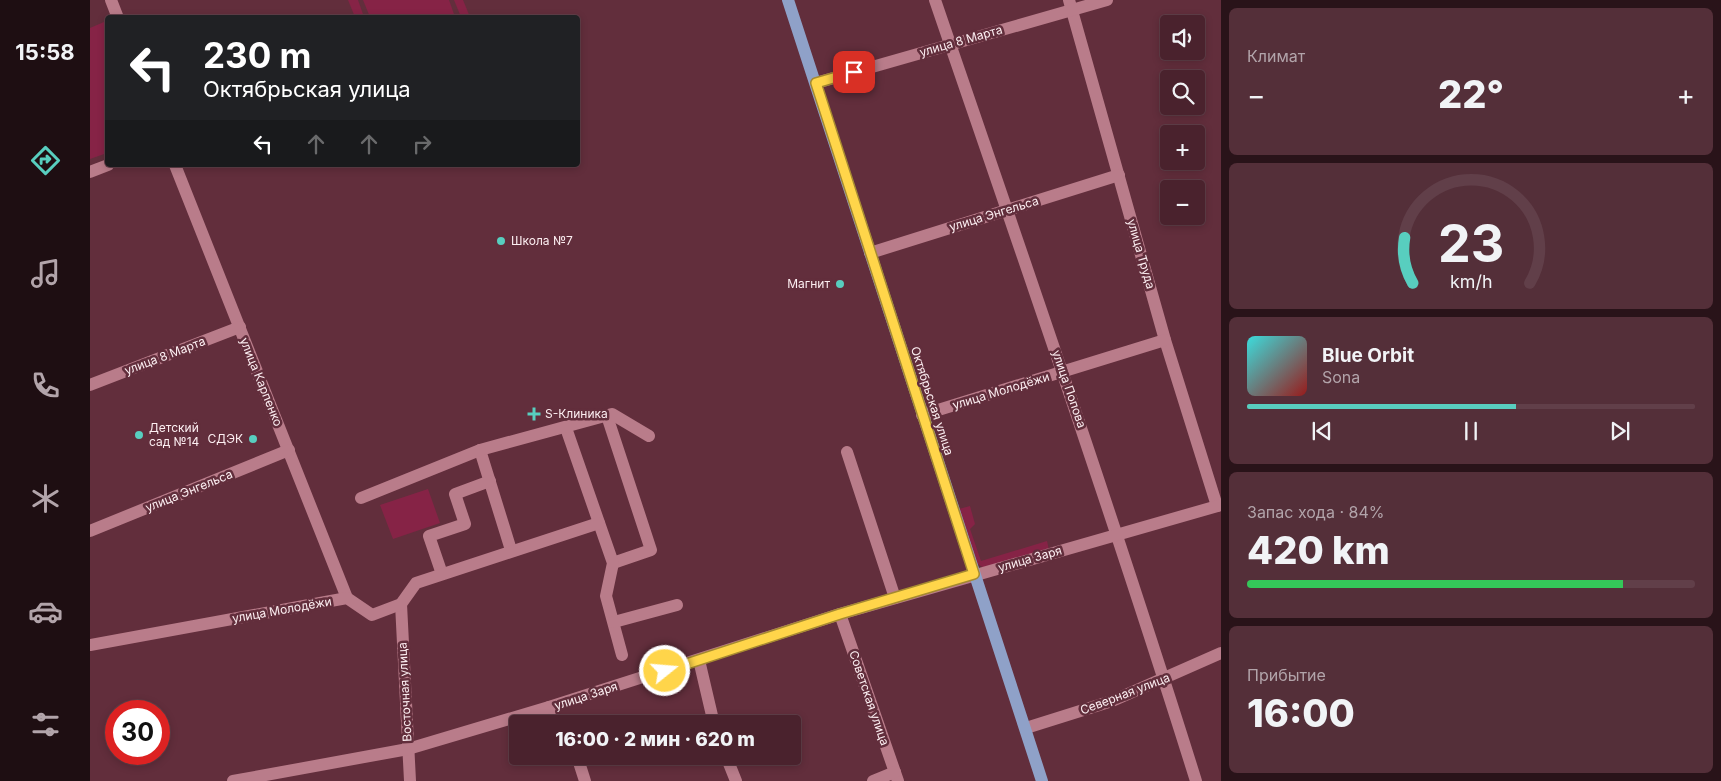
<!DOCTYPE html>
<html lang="ru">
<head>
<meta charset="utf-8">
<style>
  :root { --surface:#4a222d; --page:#542f39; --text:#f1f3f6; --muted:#b2a4aa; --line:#613f49; --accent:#58cebf }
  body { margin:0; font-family:Inter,sans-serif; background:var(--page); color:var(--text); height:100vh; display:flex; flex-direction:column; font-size:19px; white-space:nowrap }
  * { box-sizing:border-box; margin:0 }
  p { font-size:16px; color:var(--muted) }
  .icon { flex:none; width:28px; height:28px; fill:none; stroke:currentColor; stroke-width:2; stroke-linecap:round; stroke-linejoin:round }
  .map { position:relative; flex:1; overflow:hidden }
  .panel { display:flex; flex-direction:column; gap:8px; padding:8px; background:#291319; width:500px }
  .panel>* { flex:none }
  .top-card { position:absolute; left:15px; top:15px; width:475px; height:152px; border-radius:5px; box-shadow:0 2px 8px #0003,0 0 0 1px var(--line); background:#202124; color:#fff; overflow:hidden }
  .fabs { position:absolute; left:1070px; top:15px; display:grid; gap:10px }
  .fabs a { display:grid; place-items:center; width:45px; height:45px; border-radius:5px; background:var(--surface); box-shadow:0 2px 8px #0003,0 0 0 1px var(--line); font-size:25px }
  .speed { position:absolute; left:15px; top:700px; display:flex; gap:10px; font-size:25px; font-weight:700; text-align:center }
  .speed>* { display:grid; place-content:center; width:65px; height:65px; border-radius:50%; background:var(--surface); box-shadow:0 2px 8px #0003,0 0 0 1px var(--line); line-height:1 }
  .speed .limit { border:8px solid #d22; background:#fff; color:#111 }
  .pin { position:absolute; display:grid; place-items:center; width:42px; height:42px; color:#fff; margin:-21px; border-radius:10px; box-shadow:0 2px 8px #0006 }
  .me { position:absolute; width:55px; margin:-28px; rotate:73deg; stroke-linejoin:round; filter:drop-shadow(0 0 4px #0008) }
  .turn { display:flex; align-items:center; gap:18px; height:105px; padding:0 15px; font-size:22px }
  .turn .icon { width:65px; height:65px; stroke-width:2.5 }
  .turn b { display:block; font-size:35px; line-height:42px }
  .lanes { display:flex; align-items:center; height:48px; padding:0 15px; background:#0003; justify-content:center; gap:25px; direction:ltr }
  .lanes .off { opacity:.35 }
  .big { font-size:38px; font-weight:800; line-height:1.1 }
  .panel .card { flex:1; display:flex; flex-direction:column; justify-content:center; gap:8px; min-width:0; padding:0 18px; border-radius:8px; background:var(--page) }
  .panel .dial { align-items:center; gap:0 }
  .dial svg { height:130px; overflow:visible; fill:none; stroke:var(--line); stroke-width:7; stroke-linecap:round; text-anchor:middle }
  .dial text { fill:var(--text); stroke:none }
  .song { display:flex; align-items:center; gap:15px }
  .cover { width:60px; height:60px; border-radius:8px; background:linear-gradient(135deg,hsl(180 70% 55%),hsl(0 70% 35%)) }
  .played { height:5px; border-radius:2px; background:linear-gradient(90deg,var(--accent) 60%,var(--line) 60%) }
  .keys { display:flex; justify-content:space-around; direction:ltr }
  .heat { display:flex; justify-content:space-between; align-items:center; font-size:28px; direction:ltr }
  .charge { height:8px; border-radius:4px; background:linear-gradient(90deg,#34c759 84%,var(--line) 0) }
  .trip { position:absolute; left:419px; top:715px; width:292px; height:50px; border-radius:5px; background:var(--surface); box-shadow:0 2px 8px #0003,0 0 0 1px var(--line); font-weight:800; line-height:50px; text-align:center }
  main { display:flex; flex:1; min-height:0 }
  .tab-bar { display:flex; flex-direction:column; width:90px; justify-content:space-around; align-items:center; background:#1e0e12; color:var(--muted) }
  .tab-bar .icon { width:35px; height:35px }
  .tab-bar .on { color:var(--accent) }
  .tab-bar b { font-size:22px; color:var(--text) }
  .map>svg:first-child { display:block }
  .green { fill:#862346 }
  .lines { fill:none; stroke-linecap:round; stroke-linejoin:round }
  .minor { stroke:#b97c8a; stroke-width:12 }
  .major { stroke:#8fa1c8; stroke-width:12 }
  .route-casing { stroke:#a68a30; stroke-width:12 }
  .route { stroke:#ffd54a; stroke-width:9 }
  .poi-dot { fill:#58cebf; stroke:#622e3c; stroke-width:2 }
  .labels { text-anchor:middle; stroke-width:5; stroke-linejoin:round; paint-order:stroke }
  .street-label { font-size:12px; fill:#fceef1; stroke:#622e3c }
  .poi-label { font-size:12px; fill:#fceef1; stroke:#622e3c; text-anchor:start }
</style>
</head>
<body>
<main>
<nav class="tab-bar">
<b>15:58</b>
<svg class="icon on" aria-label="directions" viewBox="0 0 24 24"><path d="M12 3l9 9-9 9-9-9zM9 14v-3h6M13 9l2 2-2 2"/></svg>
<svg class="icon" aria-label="music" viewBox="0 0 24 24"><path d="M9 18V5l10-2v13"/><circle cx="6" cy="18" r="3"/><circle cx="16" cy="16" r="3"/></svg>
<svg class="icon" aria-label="phone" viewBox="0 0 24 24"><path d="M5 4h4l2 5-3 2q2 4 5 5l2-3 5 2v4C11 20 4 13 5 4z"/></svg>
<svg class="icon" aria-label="climate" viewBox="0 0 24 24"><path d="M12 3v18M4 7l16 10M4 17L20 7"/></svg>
<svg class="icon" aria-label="car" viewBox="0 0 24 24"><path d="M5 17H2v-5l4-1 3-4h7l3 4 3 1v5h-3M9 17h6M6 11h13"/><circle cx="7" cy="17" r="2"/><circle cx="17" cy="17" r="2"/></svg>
<svg class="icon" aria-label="filters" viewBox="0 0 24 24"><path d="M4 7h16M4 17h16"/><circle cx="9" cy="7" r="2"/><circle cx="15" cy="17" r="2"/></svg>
</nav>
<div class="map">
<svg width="1131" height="781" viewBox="0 0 1131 781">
  <rect width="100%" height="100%" fill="#622e3c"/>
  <g class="green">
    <path d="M258,0H268L274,17H265Z"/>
    <path d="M273,0H359L365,17H280Z"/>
    <path d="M364,0H373L380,17H371Z"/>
    <path d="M14,22L18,30L17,153L0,159V28Z"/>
    <path d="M338,489L350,523L303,539L290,505Z"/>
    <path d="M880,506L885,524L880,529L891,561L957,541L959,550L894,568L886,563L869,509Z"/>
  </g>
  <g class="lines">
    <g class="minor">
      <path d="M21,0L28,18"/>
      <path d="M845,0C934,260 1024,519 1106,781"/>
      <path d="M979,0L1075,340L1127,506"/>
      <path d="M726,83L1017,0"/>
      <path d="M85,165L257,598"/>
      <path d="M0,172L18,165"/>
      <path d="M780,253L1029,175"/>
      <path d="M0,385L150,327"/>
      <path d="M832,415L1075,340"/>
      <path d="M517,416L561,550L523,563"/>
      <path d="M476,428L523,563L516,596L532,655"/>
      <path d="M390,450L421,550"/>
      <path d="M757,452L805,598"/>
      <path d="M271,498L390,450L522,414L559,436"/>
      <path d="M0,531L199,450"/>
      <path d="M352,574L339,536L375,524L365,494L400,481"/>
      <path d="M311,604L320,781"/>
      <path d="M750,614L808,781"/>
      <path d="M524,622L587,605"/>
      <path d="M0,645L257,598L282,615L311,604L326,583L509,523"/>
      <path d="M609,660L624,724"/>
      <path d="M459,707L468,724"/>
      <path d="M936,728L1022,701L1131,653"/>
      <path d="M487,756L495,781"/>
      <path d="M636,756L646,781"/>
      <path d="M143,781L318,749L459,707L750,614L1131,505"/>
      <path d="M783,781L805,772"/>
    </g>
    <path class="major" d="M698,0L952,781"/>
  </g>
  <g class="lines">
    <g class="route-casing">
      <path id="route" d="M575,671L750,614L884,574L726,83L764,72"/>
    </g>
    <use href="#route" class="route"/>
  </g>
  <g class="poi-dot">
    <circle cx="411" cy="241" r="5"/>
    <circle cx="750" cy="284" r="5"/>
    <path d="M441.5 406.5h5v5h5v5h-5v5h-5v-5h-5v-5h5z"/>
    <circle cx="49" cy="435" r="5"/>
    <circle cx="163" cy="439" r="5"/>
  </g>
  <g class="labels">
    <g class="street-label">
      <text transform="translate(871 41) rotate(-16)" y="4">улица 8 Марта</text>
      <text transform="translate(904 214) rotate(-17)" y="4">улица Энгельса</text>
      <text transform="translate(1051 254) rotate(74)" y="4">улица Труда</text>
      <text transform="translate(75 356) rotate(-21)" y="4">улица 8 Марта</text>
      <text transform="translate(171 382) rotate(68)" y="4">улица Карпенко</text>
      <text transform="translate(979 389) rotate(71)" y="4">улица Попова</text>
      <text transform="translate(911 391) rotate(-17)" y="4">улица Молодёжи</text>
      <text transform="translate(842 401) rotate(72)" y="4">Октябрьская улица</text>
      <text transform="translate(99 491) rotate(-22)" y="4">улица Энгельса</text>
      <text transform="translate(940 559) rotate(-16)" y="4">улица Заря</text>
      <text transform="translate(192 610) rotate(-10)" y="4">улица Молодёжи</text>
      <text transform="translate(315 692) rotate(-93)" y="4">Восточная улица</text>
      <text transform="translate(1035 694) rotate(-21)" y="4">Северная улица</text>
      <text transform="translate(496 696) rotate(-18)" y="4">улица Заря</text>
      <text transform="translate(779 698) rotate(71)" y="4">Советская улица</text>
    </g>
    <g class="poi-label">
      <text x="421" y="245">Школа №7</text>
      <text x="740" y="288" text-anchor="end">Магнит</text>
      <text x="455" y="418">S-Клиника</text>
      <text x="59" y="432">Детский<tspan x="59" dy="14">сад №14</tspan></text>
      <text x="153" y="443" text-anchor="end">СДЭК</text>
    </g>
  </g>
</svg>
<div class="fabs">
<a><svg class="icon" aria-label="sound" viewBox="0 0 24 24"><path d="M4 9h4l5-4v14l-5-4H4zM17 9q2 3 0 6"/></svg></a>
<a><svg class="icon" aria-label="search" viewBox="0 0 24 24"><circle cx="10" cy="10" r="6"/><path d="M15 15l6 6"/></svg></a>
<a>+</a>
<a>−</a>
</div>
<div class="speed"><div class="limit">30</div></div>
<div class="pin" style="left:764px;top:72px;background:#d93025"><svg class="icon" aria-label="arrive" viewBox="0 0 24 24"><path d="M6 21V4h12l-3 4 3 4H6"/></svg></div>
<svg class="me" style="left:575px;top:671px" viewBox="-20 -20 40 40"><circle r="17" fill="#ffd54a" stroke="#fff" stroke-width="3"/><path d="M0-11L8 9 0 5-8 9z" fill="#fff"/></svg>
<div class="trip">16:00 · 2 мин · 620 m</div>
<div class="top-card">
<div class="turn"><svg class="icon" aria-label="left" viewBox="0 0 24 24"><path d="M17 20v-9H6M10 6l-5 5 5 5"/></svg><div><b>230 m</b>Октябрьская улица</div></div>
<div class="lanes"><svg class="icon" aria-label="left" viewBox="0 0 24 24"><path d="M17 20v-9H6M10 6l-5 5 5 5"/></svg><svg class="icon off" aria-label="ahead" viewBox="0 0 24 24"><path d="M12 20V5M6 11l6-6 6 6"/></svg><svg class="icon off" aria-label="ahead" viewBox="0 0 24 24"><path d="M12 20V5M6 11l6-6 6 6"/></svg><svg class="icon off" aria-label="right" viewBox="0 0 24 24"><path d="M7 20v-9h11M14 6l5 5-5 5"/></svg></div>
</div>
</div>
<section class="panel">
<div class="card"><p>Климат</p>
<div class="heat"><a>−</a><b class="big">22°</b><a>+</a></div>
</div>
<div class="card dial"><svg viewBox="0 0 100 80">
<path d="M14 69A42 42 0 1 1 86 69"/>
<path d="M14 69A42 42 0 0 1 9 41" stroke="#58cebf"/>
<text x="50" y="56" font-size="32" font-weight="700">23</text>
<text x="50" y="72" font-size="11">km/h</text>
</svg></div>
<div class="card">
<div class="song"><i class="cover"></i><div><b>Blue Orbit</b><p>Sona</p></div></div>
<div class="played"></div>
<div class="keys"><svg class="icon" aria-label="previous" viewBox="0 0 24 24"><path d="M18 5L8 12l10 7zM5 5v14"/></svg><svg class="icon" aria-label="pause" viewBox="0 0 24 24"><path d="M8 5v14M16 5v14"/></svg><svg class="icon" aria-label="next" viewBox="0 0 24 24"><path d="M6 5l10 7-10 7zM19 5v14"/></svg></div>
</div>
<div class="card"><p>Запас хода · 84%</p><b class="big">420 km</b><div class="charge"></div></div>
<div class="card"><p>Прибытие</p><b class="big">16:00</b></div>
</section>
</main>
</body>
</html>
